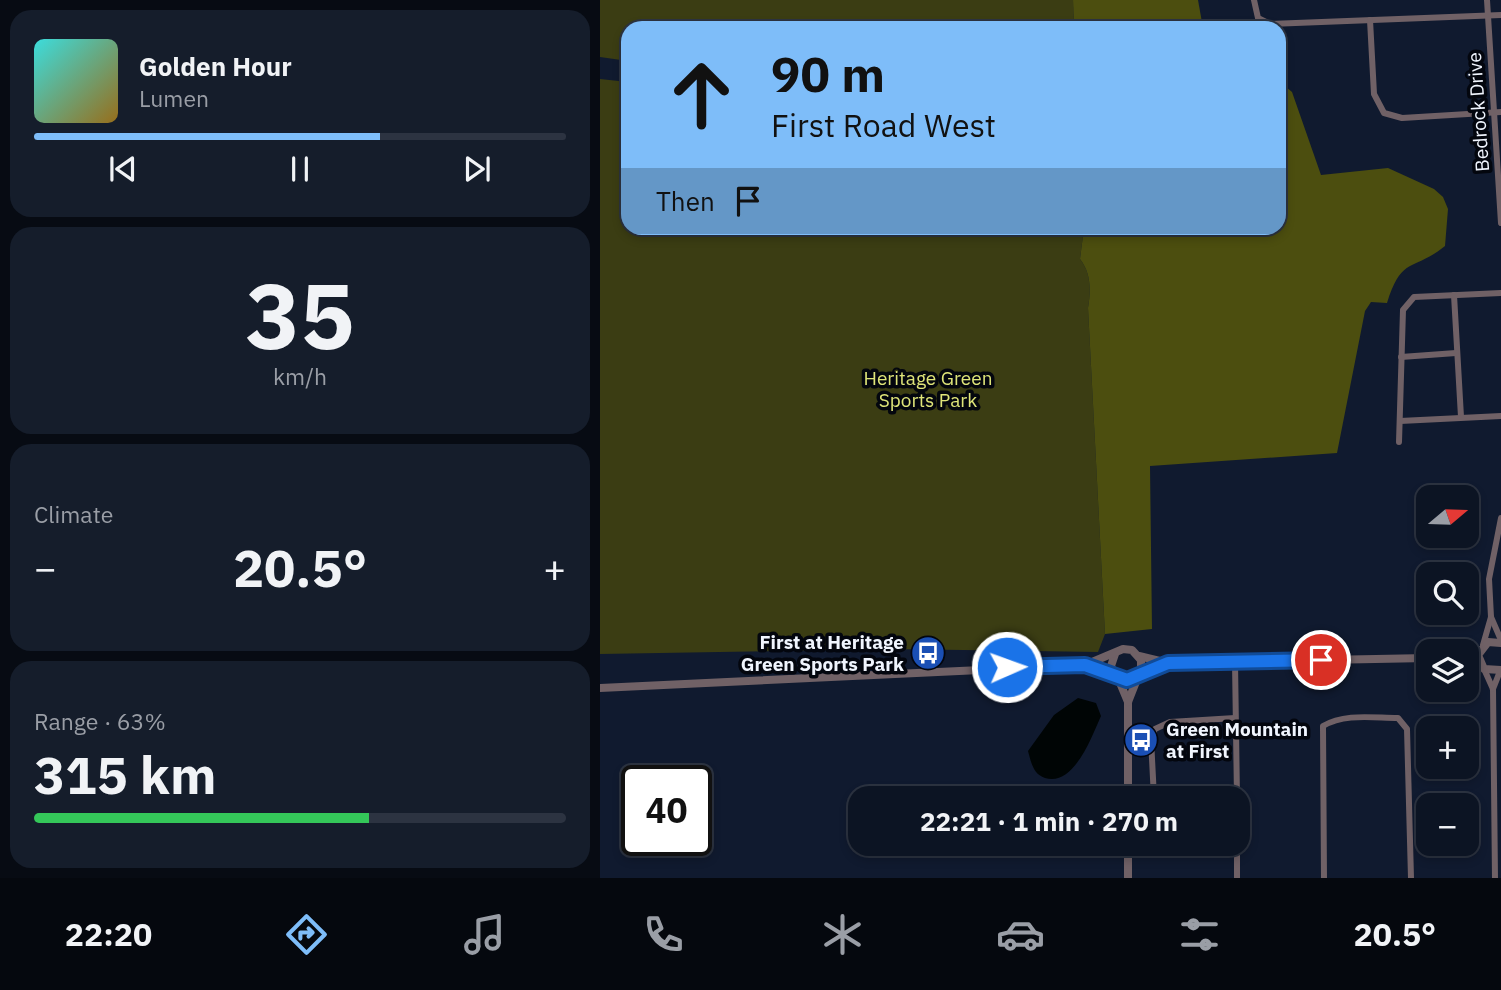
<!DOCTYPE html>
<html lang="en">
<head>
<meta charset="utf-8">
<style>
  :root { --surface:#0c1423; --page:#151d2b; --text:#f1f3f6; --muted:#9a9ea6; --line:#2c3341; --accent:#7ebdf9 }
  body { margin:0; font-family:"IBM Plex Sans",sans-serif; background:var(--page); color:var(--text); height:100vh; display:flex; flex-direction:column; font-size:26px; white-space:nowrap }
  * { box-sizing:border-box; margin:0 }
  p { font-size:23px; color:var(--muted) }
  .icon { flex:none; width:38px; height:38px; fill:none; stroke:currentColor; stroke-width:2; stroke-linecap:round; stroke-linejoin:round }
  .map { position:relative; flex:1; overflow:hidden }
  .sheet { display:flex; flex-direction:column; gap:10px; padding:10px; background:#070b13; width:600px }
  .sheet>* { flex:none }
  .guide { position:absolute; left:21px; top:21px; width:665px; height:214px; border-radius:21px; box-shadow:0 4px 10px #0003,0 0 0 2px var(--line); background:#7ebdf9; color:#111; overflow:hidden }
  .needle { width:46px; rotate:71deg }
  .buttons { position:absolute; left:816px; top:485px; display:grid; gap:14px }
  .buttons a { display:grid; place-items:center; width:63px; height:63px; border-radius:14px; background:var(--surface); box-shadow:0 4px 10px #0003,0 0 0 2px var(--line); font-size:35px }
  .speed { position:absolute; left:21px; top:765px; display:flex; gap:14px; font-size:35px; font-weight:700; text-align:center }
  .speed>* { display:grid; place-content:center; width:91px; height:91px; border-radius:50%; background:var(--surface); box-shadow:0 4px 10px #0003,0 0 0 2px var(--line); line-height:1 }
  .speed .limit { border:4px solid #111; border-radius:10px; background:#fff; color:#111 }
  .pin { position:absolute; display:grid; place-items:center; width:60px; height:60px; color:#fff; margin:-30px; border:4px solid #fff; border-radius:50%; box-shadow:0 2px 7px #0007 }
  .me { position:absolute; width:77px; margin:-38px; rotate:88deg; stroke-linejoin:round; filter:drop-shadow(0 0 5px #0008) }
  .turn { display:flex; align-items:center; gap:24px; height:147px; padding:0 35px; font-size:32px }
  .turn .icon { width:91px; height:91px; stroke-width:2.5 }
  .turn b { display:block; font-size:49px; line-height:60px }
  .then { display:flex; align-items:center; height:66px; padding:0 35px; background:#0003; gap:14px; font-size:26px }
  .big { font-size:52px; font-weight:700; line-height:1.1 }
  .sheet .tile { flex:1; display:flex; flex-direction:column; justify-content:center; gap:10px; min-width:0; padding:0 24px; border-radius:21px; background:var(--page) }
  .sheet .dial { align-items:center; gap:0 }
  .dial b { font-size:91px; line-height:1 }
  .song { display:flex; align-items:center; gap:21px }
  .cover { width:84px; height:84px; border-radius:10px; background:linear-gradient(135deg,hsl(180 70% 55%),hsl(40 70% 35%)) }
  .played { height:7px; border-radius:4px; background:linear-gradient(90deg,var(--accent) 65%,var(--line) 65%) }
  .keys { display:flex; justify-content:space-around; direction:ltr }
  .heat { display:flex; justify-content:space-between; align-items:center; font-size:38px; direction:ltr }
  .charge { height:10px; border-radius:5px; background:linear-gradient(90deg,#34c759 63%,var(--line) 0) }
  .trip { position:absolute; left:248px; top:786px; width:402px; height:70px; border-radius:21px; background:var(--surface); box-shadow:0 4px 10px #0003,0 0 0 2px var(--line); font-weight:700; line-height:70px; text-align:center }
  .dock { display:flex; height:112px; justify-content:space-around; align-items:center; background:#05080e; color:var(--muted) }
  .dock .icon { width:49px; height:49px }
  .dock .current { color:var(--accent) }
  .dock b { font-size:32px; color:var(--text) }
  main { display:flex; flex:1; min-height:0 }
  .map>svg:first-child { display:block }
  .green { fill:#3b3d13 }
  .forest { fill:#4c4e0f }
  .water { fill:#000505 }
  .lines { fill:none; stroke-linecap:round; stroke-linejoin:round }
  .minor { stroke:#706166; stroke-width:6 }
  .tertiary { stroke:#706166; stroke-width:8 }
  .route-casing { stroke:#114b97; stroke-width:18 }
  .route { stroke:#1a73e8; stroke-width:12 }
  .labels { text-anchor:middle; stroke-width:7; stroke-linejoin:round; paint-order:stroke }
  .street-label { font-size:19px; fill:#f0f5fe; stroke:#03060e }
  .park-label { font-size:19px; fill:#dfe579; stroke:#03060e }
  .poi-label { font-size:19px; font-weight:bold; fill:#f0f5fe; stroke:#03060e; text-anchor:end }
</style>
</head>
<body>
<main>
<section class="sheet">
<div class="tile">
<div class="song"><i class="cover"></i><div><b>Golden Hour</b><p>Lumen</p></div></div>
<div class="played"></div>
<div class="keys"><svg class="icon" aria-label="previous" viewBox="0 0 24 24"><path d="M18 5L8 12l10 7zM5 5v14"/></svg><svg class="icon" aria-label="pause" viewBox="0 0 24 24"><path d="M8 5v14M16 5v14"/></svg><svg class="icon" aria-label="next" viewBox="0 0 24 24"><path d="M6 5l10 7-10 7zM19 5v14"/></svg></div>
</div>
<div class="tile dial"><b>35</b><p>km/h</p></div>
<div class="tile"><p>Climate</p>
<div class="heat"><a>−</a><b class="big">20.5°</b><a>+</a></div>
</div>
<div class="tile"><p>Range · 63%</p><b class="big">315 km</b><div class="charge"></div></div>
</section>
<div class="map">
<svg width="901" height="878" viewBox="0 0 901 878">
  <rect width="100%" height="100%" fill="#101a2f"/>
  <g class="green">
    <path d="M0,0H473L474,28H28V61L0,57Z"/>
    <path d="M0,79L28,82V228H484L480,259C491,273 491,290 488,308L505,634L498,652L289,649L0,654Z"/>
  </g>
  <g class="forest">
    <path d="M473,0H598L603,28H474Z"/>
    <path d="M679,81L692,92L721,175L788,168L834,189L843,197L848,209L845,246C813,272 802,255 787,303L771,302L765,311L737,453L550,466L552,629L505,634L488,308C491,290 491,273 480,259L484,228H679Z"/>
  </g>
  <path class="water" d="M478,698L496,703L501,716C492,736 474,787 445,778C433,774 431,762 428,751L454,715Z"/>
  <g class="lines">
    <g class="minor">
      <path d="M654,0L658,18L670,24L901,15"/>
      <path d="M887,0L901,223"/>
      <path d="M770,20L774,94L784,113L802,118L901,112"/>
      <path d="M854,295L861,417"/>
      <path d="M801,357L856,353"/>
      <path d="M800,421L901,416"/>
      <path d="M799,442L803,310L814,297L901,293"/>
      <path d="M891,617L901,640"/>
      <path d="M883,645L891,617L889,579L901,518"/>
      <path d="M635,662L637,798"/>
      <path d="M884,669L893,689L895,878"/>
      <path d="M893,689L900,671"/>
      <path d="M554,798L551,739L555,729L570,722L635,718"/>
      <path d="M597,848H637"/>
      <path d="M637,878V844"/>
      <path d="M724,878L723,726C745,713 773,718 798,718L807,729L811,878"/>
    </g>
    <g class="tertiary">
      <path d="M901,643L888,642L878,655L884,669L901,670"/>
      <path d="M866,653L880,650"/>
      <path d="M515,654L511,666L515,675L527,680L536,676"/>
      <path d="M539,656L568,663"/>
      <path d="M866,661L881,665"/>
      <path d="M485,665L523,649L532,650L541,660V669L528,702V798"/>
      <path d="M539,673L568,663L828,658"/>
      <path d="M518,678L528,702"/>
      <path d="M0,688L485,665L515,675"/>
      <path d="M528,844V878"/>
    </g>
  </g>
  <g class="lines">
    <g class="route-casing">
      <path id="route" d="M407,667L485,665L527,680L568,663L721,660"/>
    </g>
    <use href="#route" class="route"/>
  </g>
  <defs>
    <g id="bus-disc" transform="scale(1.75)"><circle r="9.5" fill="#1a4fb4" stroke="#03060e"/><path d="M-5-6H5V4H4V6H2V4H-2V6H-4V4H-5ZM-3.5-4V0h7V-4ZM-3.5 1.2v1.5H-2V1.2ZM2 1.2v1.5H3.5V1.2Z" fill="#fff"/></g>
  </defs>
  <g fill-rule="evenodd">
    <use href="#bus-disc" x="328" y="653"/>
    <use href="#bus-disc" x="541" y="740"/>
  </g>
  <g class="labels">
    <g class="street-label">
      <text transform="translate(878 112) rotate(-94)" y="7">Bedrock Drive</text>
    </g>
    <g class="park-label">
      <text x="328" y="385">Heritage Green<tspan x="328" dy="22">Sports Park</tspan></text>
    </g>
    <g class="poi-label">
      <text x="304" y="649">First at Heritage<tspan x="304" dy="22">Green Sports Park</tspan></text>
      <text x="566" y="736" text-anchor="start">Green Mountain<tspan x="566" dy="22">at First</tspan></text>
    </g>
  </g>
</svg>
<div class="buttons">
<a><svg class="needle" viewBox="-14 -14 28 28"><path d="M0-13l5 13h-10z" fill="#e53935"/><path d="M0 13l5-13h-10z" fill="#9a9ea6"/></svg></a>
<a><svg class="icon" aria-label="search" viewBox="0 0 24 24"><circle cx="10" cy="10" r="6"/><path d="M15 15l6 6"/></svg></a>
<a><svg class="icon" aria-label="layers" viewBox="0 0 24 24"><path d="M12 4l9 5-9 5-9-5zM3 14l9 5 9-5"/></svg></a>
<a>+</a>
<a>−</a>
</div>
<div class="speed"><div class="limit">40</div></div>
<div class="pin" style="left:721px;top:660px;background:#d93025"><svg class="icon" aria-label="arrive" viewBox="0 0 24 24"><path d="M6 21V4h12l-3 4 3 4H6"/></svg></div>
<svg class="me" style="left:407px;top:667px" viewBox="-20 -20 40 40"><circle r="17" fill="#1a73e8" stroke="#fff" stroke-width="3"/><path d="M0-11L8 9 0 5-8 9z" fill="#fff"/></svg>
<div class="trip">22:21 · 1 min · 270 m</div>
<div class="guide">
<div class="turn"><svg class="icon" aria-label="ahead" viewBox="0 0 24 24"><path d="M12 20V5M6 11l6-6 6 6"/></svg><div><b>90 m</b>First Road West</div></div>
<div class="then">Then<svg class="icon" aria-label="arrive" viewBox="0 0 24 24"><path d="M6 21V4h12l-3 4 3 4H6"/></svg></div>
</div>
</div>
</main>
<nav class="dock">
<b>22:20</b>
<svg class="icon current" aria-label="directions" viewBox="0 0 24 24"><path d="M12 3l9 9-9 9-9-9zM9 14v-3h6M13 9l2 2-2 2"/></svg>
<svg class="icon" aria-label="music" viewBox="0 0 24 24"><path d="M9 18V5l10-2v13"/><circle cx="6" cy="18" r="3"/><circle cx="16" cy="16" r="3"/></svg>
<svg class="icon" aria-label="phone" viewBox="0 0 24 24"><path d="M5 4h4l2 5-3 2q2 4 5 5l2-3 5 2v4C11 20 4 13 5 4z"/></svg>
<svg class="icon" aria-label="climate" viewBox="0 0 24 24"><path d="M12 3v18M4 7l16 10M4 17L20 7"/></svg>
<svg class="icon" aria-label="car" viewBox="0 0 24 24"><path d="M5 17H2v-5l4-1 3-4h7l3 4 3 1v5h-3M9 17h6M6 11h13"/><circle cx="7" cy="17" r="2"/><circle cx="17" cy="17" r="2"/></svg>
<svg class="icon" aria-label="filters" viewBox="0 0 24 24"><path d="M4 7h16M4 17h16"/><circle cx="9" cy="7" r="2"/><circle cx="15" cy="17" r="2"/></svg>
<b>20.5°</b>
</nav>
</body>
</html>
